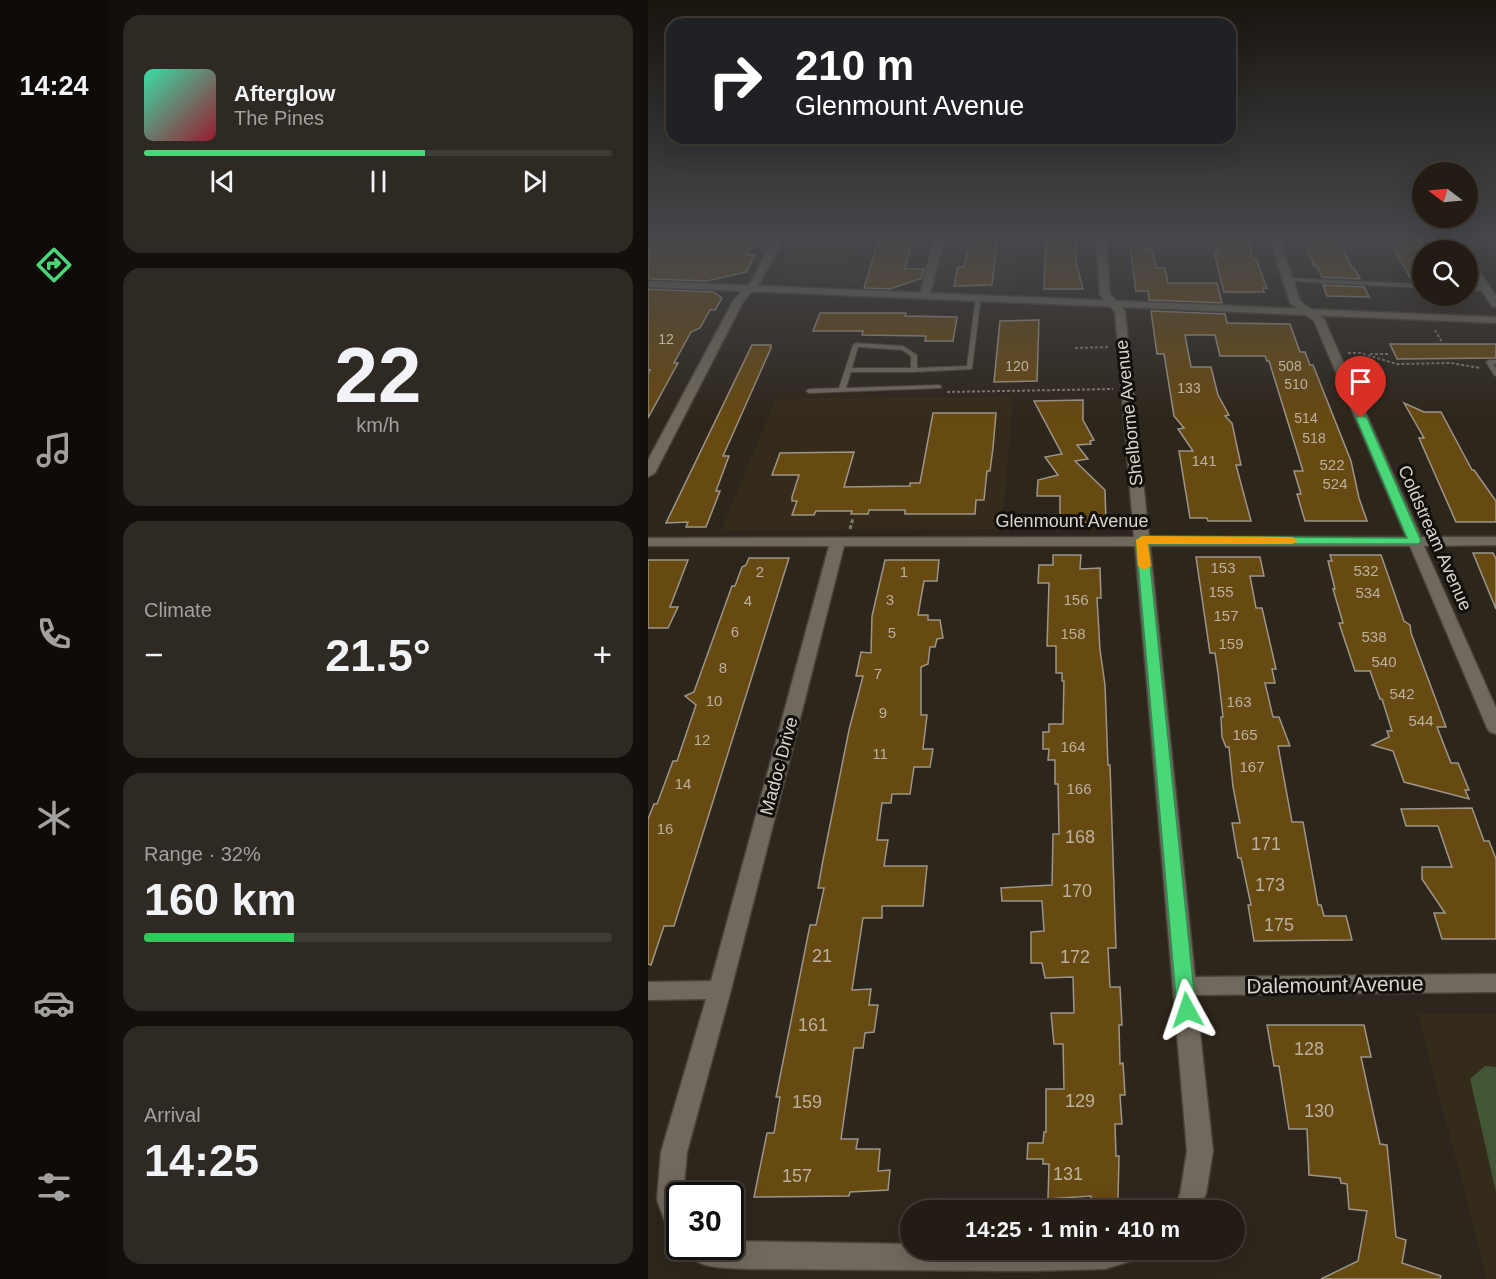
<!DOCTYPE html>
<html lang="en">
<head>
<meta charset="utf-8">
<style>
  :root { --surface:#221c15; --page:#2e2922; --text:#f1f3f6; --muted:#a2a1a0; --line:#3f3a34; --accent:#49d778 }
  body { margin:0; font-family:Arial,sans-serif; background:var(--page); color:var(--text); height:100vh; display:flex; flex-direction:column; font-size:22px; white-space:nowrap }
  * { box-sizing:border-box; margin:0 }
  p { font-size:20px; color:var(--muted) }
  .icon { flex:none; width:33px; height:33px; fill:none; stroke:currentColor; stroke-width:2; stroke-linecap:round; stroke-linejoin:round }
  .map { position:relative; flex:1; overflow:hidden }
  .side { display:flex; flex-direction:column; gap:15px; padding:15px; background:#130f0c; width:540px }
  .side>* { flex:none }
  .hud { position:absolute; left:18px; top:18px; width:570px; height:126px; border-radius:18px; box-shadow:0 6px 24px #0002,0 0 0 2px var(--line); background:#202124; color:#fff; overflow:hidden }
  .needle { width:39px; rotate:286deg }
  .fabs { position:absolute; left:764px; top:162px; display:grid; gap:12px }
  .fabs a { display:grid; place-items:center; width:66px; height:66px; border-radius:50%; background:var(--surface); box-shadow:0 6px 24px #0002,0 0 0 2px var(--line); font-size:30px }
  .speed { position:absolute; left:18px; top:1182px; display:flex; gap:12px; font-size:30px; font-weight:700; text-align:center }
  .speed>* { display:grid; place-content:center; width:78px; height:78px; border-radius:50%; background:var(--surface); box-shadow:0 6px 24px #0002,0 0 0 2px var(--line); line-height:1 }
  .speed .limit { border:3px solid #111; border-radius:9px; background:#fff; color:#111 }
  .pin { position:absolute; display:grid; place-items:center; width:51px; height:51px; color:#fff; margin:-62px -26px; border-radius:50% 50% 50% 0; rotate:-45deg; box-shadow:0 0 6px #0007 }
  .pin .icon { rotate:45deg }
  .me { position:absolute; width:66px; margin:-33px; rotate:355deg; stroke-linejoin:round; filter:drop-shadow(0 0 4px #0008) }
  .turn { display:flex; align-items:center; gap:21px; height:126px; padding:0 30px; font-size:27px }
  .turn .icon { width:78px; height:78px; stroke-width:2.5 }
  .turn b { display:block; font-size:42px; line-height:51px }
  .big { font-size:45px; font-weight:600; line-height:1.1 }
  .side .tile { flex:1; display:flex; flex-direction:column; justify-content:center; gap:9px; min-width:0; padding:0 21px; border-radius:18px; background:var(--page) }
  .side .dial { align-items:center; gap:0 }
  .dial b { font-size:78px; line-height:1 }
  .song { display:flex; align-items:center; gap:18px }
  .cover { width:72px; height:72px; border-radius:9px; background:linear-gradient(135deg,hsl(160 70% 55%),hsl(350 70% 35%)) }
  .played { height:6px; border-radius:3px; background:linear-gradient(90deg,var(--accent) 60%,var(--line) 60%) }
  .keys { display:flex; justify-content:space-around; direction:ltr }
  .heat { display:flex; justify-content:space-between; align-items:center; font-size:33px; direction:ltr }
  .charge { height:9px; border-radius:4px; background:linear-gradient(90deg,#34c759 32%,var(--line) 0) }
  .trip { position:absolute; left:252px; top:1200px; width:345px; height:60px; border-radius:30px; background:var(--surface); box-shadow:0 6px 24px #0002,0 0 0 2px var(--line); font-weight:600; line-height:60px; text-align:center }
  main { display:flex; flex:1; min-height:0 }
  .dock { display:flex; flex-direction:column; width:108px; justify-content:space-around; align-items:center; background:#0e0b08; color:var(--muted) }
  .dock .icon { width:42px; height:42px }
  .dock .on { color:var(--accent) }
  .dock b { font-size:27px; color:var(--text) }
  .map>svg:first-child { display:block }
  .built { fill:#352b1b }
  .green { fill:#425535 }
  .building { fill:#674912; stroke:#9d9589; stroke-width:1.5 }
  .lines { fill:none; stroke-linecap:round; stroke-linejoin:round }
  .service-casing { stroke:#48423a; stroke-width:2 }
  .minor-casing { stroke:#48423a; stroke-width:3 }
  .secondary-casing { stroke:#48423a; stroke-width:3 }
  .path-far1 { stroke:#807a72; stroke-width:2; stroke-dasharray:3 2; stroke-linecap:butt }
  .path { stroke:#807a72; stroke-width:3; stroke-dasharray:4 2; stroke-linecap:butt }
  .service { fill:#70695d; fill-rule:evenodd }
  .minor { fill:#70695d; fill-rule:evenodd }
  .secondary { fill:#70695d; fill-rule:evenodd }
  .route { fill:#49d778; stroke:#2f8c4e; stroke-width:1.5 }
  .slow { fill:#f59e0b }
  .labels { text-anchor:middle; stroke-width:6; stroke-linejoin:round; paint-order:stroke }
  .far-number-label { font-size:14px; fill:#bcb09e }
  .number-label { font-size:15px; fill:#bcb09e }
  .street-label { font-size:18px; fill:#d8d3cd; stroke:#13100b }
  .near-number-label { font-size:18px; fill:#bcb09e }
  .near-street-label { font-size:21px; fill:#d8d3cd; stroke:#13100b }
</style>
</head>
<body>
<main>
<nav class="dock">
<b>14:24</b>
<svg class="icon on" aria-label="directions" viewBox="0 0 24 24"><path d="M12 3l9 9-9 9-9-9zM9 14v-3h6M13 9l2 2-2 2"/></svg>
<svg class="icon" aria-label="music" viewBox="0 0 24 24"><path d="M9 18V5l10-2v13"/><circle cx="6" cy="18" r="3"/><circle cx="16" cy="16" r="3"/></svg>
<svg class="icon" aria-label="phone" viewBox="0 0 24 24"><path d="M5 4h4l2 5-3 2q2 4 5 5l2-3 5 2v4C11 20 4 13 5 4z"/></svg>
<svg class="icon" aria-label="climate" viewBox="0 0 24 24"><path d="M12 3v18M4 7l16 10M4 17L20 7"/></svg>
<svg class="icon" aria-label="car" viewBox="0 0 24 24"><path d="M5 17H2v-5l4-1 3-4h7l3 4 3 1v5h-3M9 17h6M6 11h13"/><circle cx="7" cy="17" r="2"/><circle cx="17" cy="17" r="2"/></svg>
<svg class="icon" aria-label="filters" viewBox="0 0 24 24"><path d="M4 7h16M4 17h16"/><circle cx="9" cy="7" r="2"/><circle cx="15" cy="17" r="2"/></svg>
</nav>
<section class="side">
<div class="tile">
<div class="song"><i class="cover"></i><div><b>Afterglow</b><p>The Pines</p></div></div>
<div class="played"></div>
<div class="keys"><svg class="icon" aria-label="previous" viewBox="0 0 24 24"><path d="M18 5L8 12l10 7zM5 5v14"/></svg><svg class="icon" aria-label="pause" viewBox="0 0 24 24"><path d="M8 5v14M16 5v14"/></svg><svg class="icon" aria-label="next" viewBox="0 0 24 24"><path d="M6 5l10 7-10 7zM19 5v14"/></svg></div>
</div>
<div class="tile dial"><b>22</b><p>km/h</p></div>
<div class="tile"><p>Climate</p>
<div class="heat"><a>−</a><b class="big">21.5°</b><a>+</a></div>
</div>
<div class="tile"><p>Range · 32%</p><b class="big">160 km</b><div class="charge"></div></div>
<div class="tile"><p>Arrival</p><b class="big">14:25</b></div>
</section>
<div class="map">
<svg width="848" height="1279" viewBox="0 0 848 1279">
  <rect width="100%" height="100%" fill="#2d261c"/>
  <g class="built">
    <path d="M142,243L209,244L202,263L296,265L297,260H370L368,292L126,281Z"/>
    <path d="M365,397L354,529L73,530L128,399Z"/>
    <path d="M770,1014H848V1279H839Z"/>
  </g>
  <path class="green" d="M837,1066L848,1067V1192L822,1079Z"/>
  <g class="building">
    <path d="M0,239H107L99,255H107L98,272L59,281L0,279Z"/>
    <path d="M231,239H265L257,269H276L274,278L242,289L216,288Z"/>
    <path d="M323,239H349L344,285L306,286L310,267H316Z"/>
    <path d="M400,239H429L428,262L435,289H396L398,243Z"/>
    <path d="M566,239H599L605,259H608L619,288H615L616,292H576L566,253L570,252Z"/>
    <path d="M656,239H691L704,268H706L712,279L674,277L669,266H666Z"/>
    <path d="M749,239H774V282L764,281L742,241H751Z"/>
    <path d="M482,245H498V249H504L508,268H517L520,283H569L574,303L501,300L500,291H488Z"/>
    <path d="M675,285L716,287L721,297L679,296Z"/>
    <path d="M0,289L65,292L74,298L67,310H62L52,328L43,332L26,363H30L0,418V374L2,370H0Z"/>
    <path d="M503,311L577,314L579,323L642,324L652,352H657L662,365H665L703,461L711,498L719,521H657L649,494H653L646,471H655L621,361H619L617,356H572L567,335H537L543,367H563L570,395L581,415L577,416L584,423L593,465H588L603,521H560L559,518H542L531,451H545L530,429L536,428L526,416L516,354H509Z"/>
    <path d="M172,313H258L257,316L309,317L305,341H277L278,336L214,335L215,331H165Z"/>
    <path d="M391,320L389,381L346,382L352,321Z"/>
    <path d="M742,344H848V358L749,359Z"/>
    <path d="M104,345H123V348L75,456H81L68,491H72L58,527H38L40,522L18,523Z"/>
    <path d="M435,400V420L446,440L442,441L443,444L429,445L440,459L427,461L457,490L458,523H412V496H389L390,480L410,475L397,457L414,454L386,401Z"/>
    <path d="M756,403L776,412H793L824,470H826L848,501V522H808L771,438H776Z"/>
    <path d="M285,413H348L345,448L342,471H339L336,500H328L327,514H257V510H221L220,514H203L204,511H168L166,515H144L149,501H144V497L151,475H124L132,453L206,452L196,487L262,486V483H272Z"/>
    <path d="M825,553H845L848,559V609Z"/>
    <path d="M405,555H433L432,569L452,568L453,598H449L452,650L457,685L460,765H462L468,948H460L462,987H472L474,1025H471L472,1064L475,1063L477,1095H472L474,1124H467L468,1156H471L470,1199H443V1196L400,1199L401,1164H395V1159H379L380,1143H395L396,1132H398V1089H416L415,1044H406L403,1013H426L425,977L397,978L394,963H383V932L396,931L394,901H354L353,888L404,885L405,834H411L410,784H407V760H400L401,749H395V732H401V724H415L416,681H414V673H408V646H399L401,583H390L391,565H405Z"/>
    <path d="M682,555H733L756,621L762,625L763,633L798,727H789L803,763H810L821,790H817L821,799L756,782L745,751L724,745L741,737L739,731H744L734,699H732L722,671H707L691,623H695L685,589H687L680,561H684Z"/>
    <path d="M548,557H612L616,576H602L608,608H614L628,669H624L627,683H617L625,717H631L642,746H630L644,822H655L670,905H673L676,916H698L704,940L606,941L600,905H603L593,858H590L584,823H592L585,787L581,747H578L574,737L573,717H575L570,673L567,653H562Z"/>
    <path d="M101,558H141L26,926H16L3,965L0,964V819L6,804H9L25,761H29L48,705L37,696L46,692L84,586H87L94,567L98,565Z"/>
    <path d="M0,560H40L22,607H30L20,628H0Z"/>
    <path d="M237,560H291L289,581H276L270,615H280V620H292L295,638L289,639L287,647H282L280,664L273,667V715H279L275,749H285L282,767H266L262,794H244L243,803H234L229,840H240L236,866H279L275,906H234V918H215L204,990L223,989L221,1005H230L226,1032L217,1033L215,1048H206L193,1139H210L208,1149H232L230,1171L242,1170L240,1190L202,1192L201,1196L106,1197L119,1133H126L132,1097H128L162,925H168L176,888H170L175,860L201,730L215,676H208L213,652L223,653L224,616Z"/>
    <path d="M824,808L836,841H841L848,859V939H794L786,913H797L774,879V867H804L790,826H758L753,809Z"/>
    <path d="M619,1025H716L723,1057H713L732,1144L739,1145L748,1237L758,1240L754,1263L793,1276L792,1279H673L710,1261L719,1211L701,1209L699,1184L693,1183L692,1178L661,1175L659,1129H641L631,1066H626Z"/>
  </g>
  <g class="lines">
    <g class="service-casing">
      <g id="service">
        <path d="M640,278L774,284V288L638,281L637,280Z"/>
        <path d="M819,286L838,287L841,289L838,291L819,290Z"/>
        <path d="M328,295L333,296L324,369L266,372H203L198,388L291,385L293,386V388L161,393L158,391L161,389L191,388L205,345L208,343L255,346L269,355V368L319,366ZM210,347L254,350L263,356V368H204Z"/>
        <path d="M848,360V364H845L848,368V376L846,375L838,362L841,360Z"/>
      </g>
    </g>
    <g class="minor-casing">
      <g id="minor">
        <path d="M125,239H135L113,281L95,302L7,473L0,477V460L85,301L104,280Z"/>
        <path d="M286,239H296L282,294L277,297L272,294Z"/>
        <path d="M448,239H458L462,294L477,311L501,537H758L666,321L642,303L622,239H632L652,301L676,319L773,537H848V545L776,546L848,708V734L842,732L839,728L762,546H502L547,977L848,974V992L548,995L565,1151L558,1194L551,1210H525L532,1194L539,1151L487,546H196L83,990L39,1152L35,1196H32V1242L23,1238L9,1200L13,1152L58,999L0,1000V982L63,981L181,546H0V538L486,537L467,312L452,295Z"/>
        <path d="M800,239H810L817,250H807Z"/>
        <path d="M819,258L823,259L848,296V307L844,306L819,268Z"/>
        <path d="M82,1241L262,1244V1250H493L489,1259L457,1269L382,1271L99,1269C76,1267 45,1271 35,1246H82Z"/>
      </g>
    </g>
    <g class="secondary-casing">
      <path id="secondary" d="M0,281L848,317V323L0,287Z"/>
    </g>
    <g class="path-far1">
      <path d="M787,330L794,342"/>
      <path d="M427,348L462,347"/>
      <path d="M700,353H712L749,364L803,363L832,368"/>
      <path d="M722,354H740"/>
      <path d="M299,392L465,389"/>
    </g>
    <path class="path" d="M202,529L205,518"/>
    <use href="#service" class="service"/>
    <use href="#minor" class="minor"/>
    <use href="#secondary" class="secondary"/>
  </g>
  <linearGradient id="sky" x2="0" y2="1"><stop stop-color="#19150f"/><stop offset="0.57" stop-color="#46474b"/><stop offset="1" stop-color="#46474b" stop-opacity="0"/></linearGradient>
  <rect width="848" height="418" fill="url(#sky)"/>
  <path class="route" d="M713,415L719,418L773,541L771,544H500L548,1010L546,1015L539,1017L532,1015L529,1010L488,540L494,536L759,538L708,418Z"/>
  <path class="slow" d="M494,536L644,537L650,541L644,544H500L503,566L496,570L490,566L488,540Z"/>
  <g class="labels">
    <g class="far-number-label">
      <text x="18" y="344">12</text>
      <text x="369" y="371">120</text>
      <text x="642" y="371">508</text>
      <text x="648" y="389">510</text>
      <text x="541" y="393">133</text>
      <text x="658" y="423">514</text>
      <text x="666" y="443">518</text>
    </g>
    <g class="number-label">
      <text x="556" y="466">141</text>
      <text x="684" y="470">522</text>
      <text x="687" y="489">524</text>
      <text x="575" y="573">153</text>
      <text x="718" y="576">532</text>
      <text x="112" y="577">2</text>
      <text x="256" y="577">1</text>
      <text x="573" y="597">155</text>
      <text x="720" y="598">534</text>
      <text x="242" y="605">3</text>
      <text x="428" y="605">156</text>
      <text x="100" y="606">4</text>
      <text x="578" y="621">157</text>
      <text x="87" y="637">6</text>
      <text x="244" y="638">5</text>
      <text x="425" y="639">158</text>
      <text x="726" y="642">538</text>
      <text x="583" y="649">159</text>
      <text x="736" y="667">540</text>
      <text x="75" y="673">8</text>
      <text x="230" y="679">7</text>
      <text x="754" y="699">542</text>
      <text x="66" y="706">10</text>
      <text x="591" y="707">163</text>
      <text x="235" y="718">9</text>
      <text x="773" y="726">544</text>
      <text x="597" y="740">165</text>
      <text x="54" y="745">12</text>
      <text x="425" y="752">164</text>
      <text x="232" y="759">11</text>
      <text x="604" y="772">167</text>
      <text x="35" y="789">14</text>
      <text x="431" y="794">166</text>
      <text x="17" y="834">16</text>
    </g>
    <g class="street-label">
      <text transform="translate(481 413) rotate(-96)" y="6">Shelborne Avenue</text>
      <text x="424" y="527">Glenmount Avenue</text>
      <text transform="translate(787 538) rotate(66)" y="6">Coldstream Avenue</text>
      <text transform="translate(131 766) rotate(-75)" y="6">Madoc Drive</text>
    </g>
    <g class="near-number-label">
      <text x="432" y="843">168</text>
      <text x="618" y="850">171</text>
      <text x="622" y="891">173</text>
      <text x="429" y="897">170</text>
      <text x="631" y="931">175</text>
      <text x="174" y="962">21</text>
      <text x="427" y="963">172</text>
      <text x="165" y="1031">161</text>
      <text x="661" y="1055">128</text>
      <text x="432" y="1107">129</text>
      <text x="159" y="1108">159</text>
      <text x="671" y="1117">130</text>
      <text x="420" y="1180">131</text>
      <text x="149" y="1182">157</text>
    </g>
    <g class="near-street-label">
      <text transform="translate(687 985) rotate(-1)" y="7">Dalemount Avenue</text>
    </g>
  </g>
</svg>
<div class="fabs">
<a><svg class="needle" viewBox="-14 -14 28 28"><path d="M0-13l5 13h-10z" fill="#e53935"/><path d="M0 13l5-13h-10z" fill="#a2a1a0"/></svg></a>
<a><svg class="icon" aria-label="search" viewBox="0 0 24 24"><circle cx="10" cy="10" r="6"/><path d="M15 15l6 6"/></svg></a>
</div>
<div class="speed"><div class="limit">30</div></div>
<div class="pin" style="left:713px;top:418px;background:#d93025"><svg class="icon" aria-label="arrive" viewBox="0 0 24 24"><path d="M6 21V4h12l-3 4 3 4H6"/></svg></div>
<svg class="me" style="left:539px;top:1010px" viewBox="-20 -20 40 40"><path d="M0-17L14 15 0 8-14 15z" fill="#49d778" stroke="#fff" stroke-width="4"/></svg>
<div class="trip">14:25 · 1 min · 410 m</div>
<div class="hud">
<div class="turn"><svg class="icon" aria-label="right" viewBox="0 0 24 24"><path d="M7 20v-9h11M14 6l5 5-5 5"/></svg><div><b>210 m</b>Glenmount Avenue</div></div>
</div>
</div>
</main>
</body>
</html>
